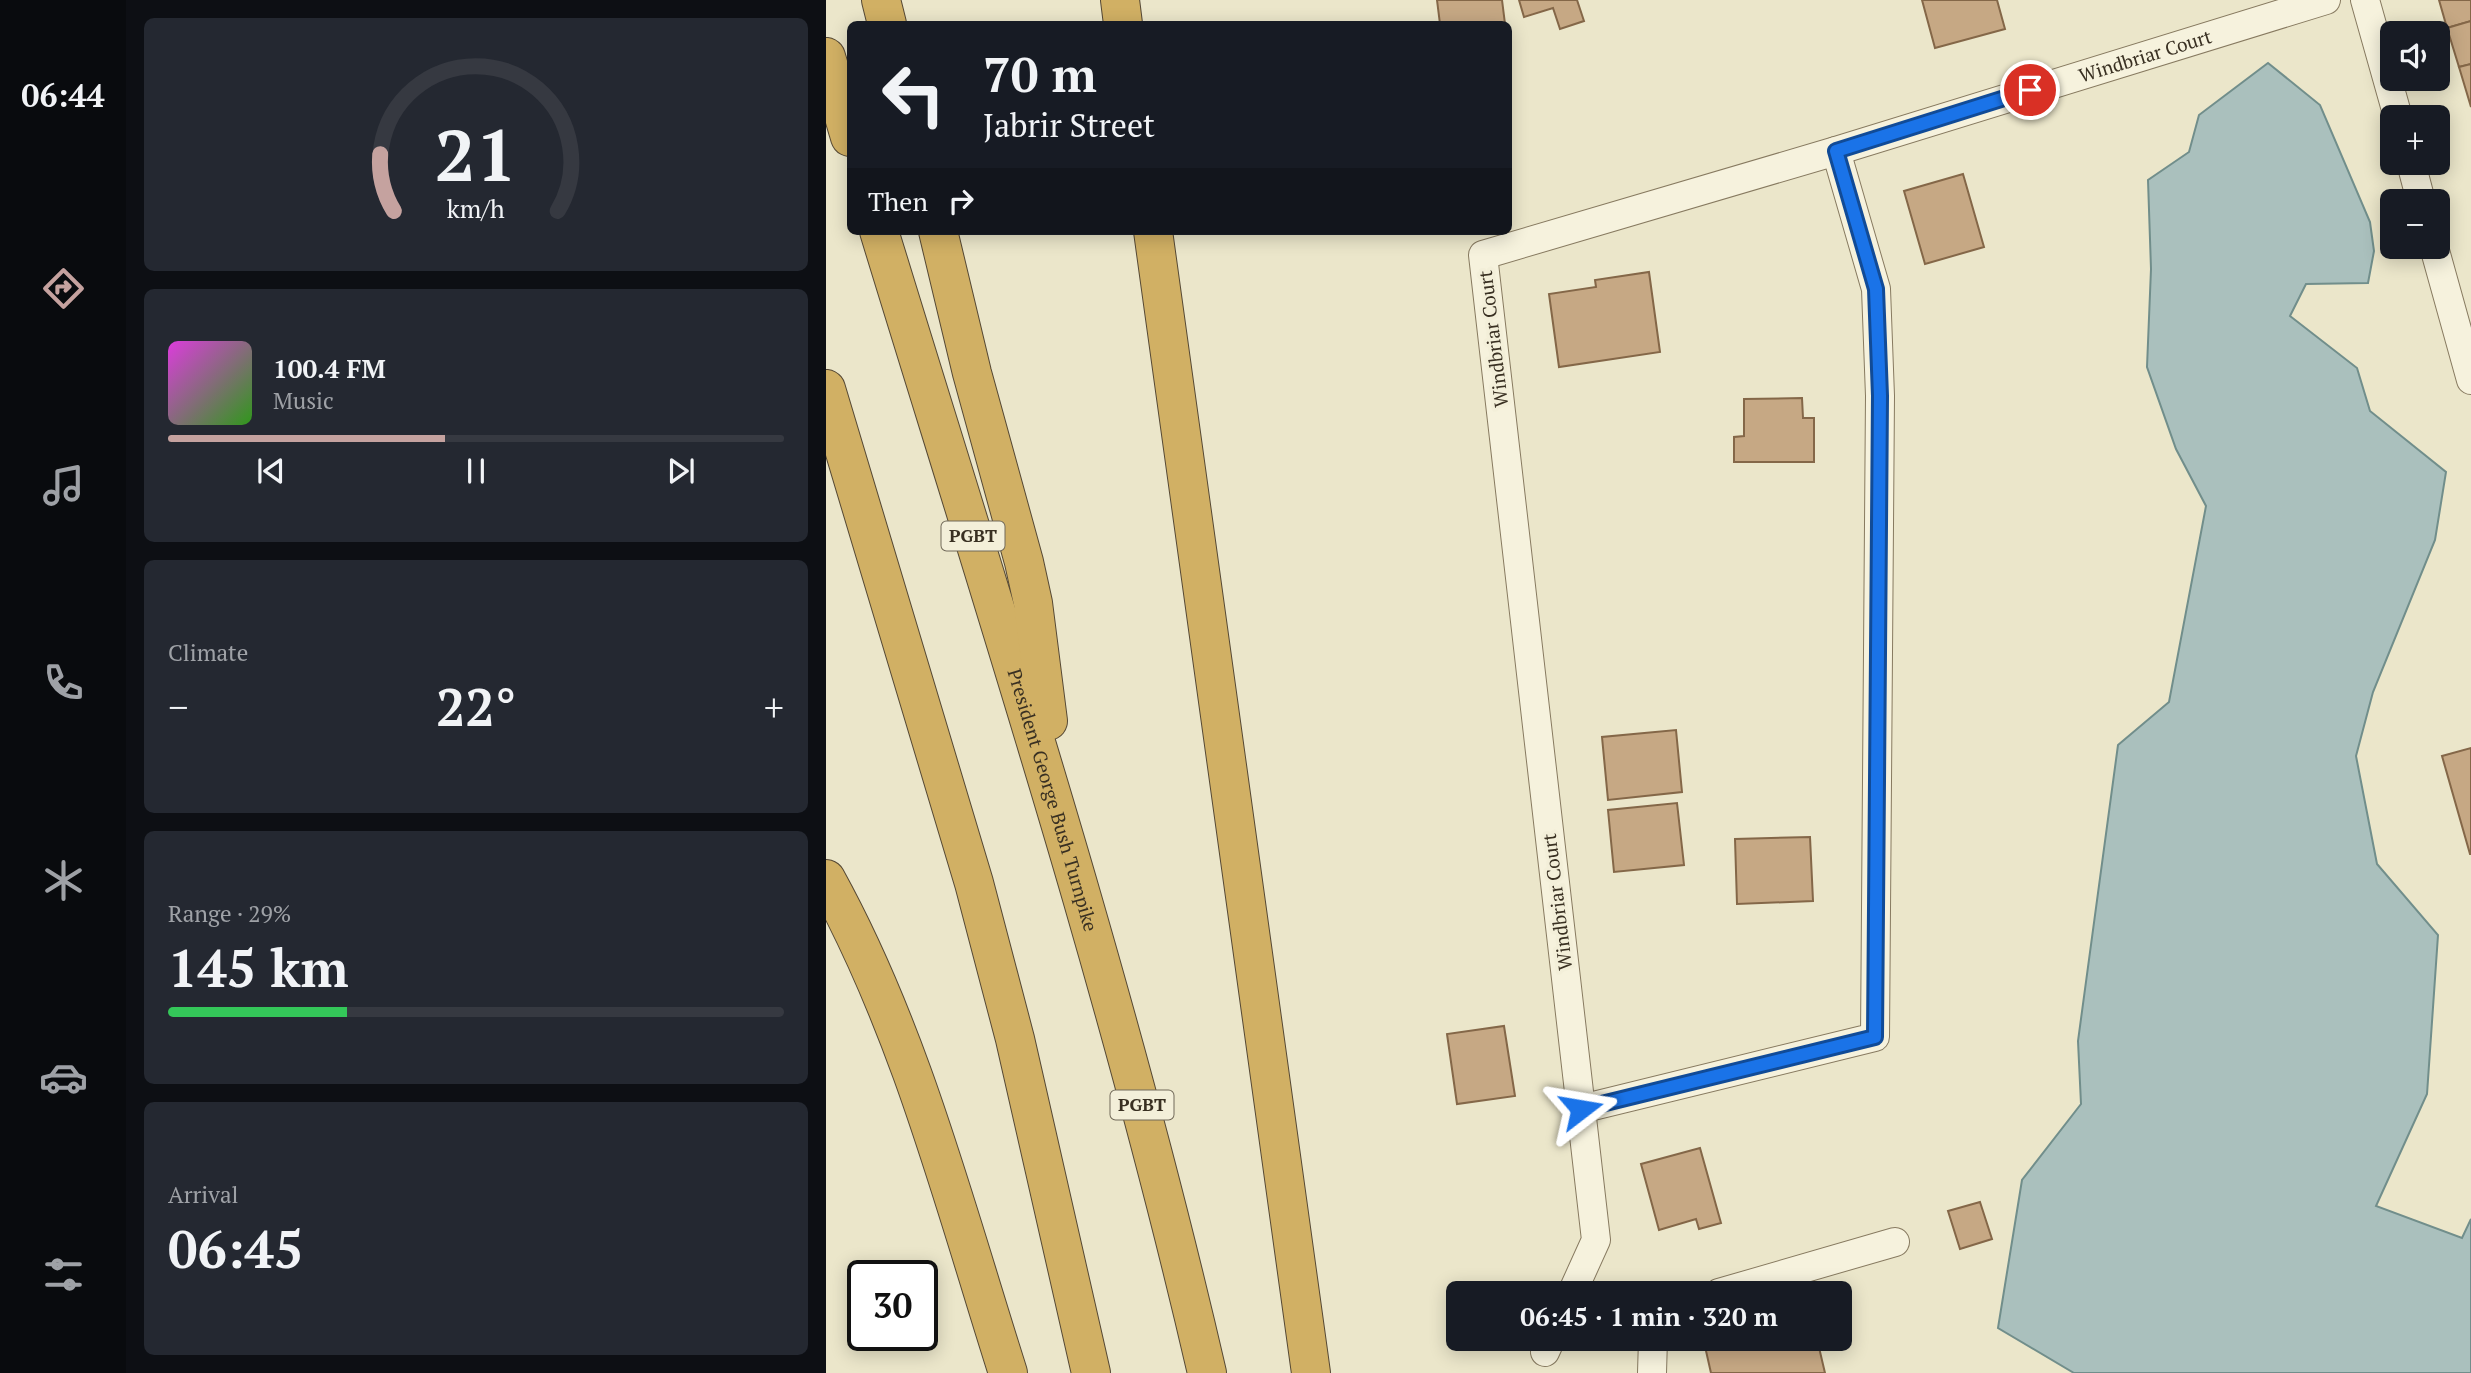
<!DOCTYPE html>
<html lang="en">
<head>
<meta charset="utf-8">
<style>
  :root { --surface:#171b24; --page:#242831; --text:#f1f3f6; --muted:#9ea1a6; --line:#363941; --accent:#c5a29f }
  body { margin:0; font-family:"PT Serif",serif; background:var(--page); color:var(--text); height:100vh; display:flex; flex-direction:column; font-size:26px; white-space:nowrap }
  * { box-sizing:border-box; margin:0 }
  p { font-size:23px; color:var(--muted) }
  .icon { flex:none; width:38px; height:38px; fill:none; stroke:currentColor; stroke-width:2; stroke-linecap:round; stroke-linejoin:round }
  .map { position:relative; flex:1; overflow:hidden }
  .side { display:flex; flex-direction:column; gap:18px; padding:18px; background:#0d0f14; width:700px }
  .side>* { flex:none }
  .banner { position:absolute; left:21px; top:21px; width:665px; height:214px; border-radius:10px; box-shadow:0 4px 18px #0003; background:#171b24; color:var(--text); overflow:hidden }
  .buttons { position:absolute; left:1554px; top:21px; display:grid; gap:14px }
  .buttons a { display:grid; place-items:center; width:70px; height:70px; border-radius:10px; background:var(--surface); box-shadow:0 4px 18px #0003; font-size:35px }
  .speed { position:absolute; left:21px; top:1260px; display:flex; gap:14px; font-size:35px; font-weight:700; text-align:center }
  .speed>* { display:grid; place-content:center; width:91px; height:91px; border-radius:50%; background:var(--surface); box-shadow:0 4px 18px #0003; line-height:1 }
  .speed .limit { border:4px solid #111; border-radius:10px; background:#fff; color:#111 }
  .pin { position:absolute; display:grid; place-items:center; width:60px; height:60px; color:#fff; margin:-30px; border:4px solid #fff; border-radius:50%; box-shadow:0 2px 7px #0007 }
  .me { position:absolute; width:77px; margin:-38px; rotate:76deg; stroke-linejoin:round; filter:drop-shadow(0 0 5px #0008) }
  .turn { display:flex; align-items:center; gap:24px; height:147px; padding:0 21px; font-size:32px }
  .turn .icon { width:91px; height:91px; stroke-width:2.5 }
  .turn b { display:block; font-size:49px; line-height:60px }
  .then { display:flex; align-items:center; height:66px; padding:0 21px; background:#0003; gap:14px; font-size:26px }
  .big { font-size:52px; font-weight:700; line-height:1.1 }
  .side .widget { flex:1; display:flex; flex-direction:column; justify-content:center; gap:10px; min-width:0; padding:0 24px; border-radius:10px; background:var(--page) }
  .side .dial { align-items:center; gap:0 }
  .dial svg { height:182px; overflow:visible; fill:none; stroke:var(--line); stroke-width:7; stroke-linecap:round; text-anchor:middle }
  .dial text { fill:var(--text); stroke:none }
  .song { display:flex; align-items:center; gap:21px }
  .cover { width:84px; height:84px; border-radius:10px; background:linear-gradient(135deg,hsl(300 70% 55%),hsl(110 70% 35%)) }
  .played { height:7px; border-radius:4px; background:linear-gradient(90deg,var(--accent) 45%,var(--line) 45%) }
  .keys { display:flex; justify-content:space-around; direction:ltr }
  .heat { display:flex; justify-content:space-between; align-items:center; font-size:38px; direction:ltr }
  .charge { height:10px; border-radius:5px; background:linear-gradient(90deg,#34c759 29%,var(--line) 0) }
  .trip { position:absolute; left:620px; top:1281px; width:406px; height:70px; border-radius:10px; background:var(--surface); box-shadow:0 4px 18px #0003; font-weight:700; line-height:70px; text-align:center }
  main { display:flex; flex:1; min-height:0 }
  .tab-bar { display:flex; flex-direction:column; width:126px; justify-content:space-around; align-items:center; background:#090b0e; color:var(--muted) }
  .tab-bar .icon { width:49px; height:49px }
  .tab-bar .active { color:var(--accent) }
  .tab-bar b { font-size:32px; color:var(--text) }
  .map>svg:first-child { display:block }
  .water { fill:#aac0bd; stroke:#718e8b; stroke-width:2 }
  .building { fill:#c6a884; stroke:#846748; stroke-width:2 }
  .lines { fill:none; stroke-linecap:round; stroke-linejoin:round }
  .minor-casing { stroke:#877a60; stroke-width:30 }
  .highway-casing { stroke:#554834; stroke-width:40 }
  .minor { stroke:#f6f2dd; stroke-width:28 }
  .highway { stroke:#d1b064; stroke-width:38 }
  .route-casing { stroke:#114b97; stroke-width:18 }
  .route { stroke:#1a73e8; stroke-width:12 }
  .labels { text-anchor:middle; stroke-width:7; stroke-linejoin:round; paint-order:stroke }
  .shield { fill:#f3efd9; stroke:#716959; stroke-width:2 }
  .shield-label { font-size:18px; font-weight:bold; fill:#393022 }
  .street-label { font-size:19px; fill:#393022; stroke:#f3efd9 }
</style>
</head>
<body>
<main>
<nav class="tab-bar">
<b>06:44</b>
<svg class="icon active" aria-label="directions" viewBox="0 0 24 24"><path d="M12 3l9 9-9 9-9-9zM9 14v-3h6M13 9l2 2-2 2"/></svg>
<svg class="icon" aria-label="music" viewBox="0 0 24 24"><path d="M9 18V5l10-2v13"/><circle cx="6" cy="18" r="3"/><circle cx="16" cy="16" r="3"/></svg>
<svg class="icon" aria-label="phone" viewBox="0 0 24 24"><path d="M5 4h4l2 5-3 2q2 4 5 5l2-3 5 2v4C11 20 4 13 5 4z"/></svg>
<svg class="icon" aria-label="climate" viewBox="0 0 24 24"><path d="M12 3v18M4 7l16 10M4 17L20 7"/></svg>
<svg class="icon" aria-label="car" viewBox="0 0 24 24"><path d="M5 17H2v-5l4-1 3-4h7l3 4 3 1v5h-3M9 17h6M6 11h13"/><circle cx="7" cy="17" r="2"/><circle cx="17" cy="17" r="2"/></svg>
<svg class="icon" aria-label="filters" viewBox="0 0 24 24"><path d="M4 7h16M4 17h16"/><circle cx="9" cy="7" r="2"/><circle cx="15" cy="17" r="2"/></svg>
</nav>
<section class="side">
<div class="widget dial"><svg viewBox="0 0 100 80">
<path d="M14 69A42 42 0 1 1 86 69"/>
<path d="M14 69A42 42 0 0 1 8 44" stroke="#c5a29f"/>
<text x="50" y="56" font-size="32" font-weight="700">21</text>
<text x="50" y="72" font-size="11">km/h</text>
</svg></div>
<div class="widget">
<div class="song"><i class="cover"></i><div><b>100.4 FM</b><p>Music</p></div></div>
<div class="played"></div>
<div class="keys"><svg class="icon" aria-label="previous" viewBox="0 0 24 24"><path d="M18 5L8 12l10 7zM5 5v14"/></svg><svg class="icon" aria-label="pause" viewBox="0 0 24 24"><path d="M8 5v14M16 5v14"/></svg><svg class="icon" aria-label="next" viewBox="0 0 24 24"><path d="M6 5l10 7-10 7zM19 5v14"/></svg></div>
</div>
<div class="widget"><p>Climate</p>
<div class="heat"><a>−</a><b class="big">22°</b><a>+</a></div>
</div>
<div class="widget"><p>Range · 29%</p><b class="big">145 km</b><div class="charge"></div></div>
<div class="widget"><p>Arrival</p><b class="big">06:45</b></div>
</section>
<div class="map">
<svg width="1645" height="1373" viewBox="0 0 1645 1373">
  <rect width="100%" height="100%" fill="#ebe6ca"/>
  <path class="water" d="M1442,63L1494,105L1544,222L1548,251L1542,283L1480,284L1464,316L1531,368L1544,411L1620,472L1609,540L1547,692L1530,756L1551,864L1612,935L1601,1094L1550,1206L1636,1238L1645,1219V1373H1248L1172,1328L1196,1180L1255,1104L1252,1041L1292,745L1343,702L1380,506L1350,449L1321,367L1325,269L1322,180L1363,152L1373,115Z"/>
  <g class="building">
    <path d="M611,0H676L679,24H614Z"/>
    <path d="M693,0H751L758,21L734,29L727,8L698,17Z"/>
    <path d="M1096,0H1171L1179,29L1109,48Z"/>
    <path d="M1613,0H1645V21L1621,28Z"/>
    <path d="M1645,21V64L1633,67L1621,28Z"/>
    <path d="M1645,64V107L1633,67Z"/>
    <path d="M1137,174L1158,247L1099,264L1078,191Z"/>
    <path d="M823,272L834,352L733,367L723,294L770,287L769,280Z"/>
    <path d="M976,398L977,418H988V462H908V437L918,436V399Z"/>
    <path d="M850,730L856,792L782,800L776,737Z"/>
    <path d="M1645,748V854H1644L1616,756Z"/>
    <path d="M851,803L858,865L788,872L782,810Z"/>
    <path d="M984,837L987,901L911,904L909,839Z"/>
    <path d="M678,1026L689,1096L631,1104L621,1034Z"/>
    <path d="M874,1148L895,1223L873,1229L870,1219L833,1230L815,1164Z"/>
    <path d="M1154,1202L1166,1239L1134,1249L1122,1211Z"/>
    <path d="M891,1339H991L999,1373H885L878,1342Z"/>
  </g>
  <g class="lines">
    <g class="minor-casing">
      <g id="minor">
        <path d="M1539,0L1572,117"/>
        <path d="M1585,163L1595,201"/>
        <path d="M1608,247L1645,380"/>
        <path d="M755,1109L1049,1037L1054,396L1050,289L1010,151"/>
        <path id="s1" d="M746,1293L770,1240L657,255L1010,151L1500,0"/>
        <path d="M893,1293L1069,1242"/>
        <path d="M719,1352L725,1339"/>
        <path d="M826,1373L827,1339"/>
      </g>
    </g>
    <g class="highway-casing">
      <g id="highway">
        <path d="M55,0L61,24"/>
        <path d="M294,0L297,24"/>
        <path d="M0,57L24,137"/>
        <path id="s2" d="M53,231C169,610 292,987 381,1373"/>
        <path d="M112,231L146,373L198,562L207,603L222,721"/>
        <path d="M327,231L485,1373"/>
        <path d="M0,389L148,883L189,1039L265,1373"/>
        <path d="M0,879C85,1033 129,1207 182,1373"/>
      </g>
    </g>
    <use href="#minor" class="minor"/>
    <use href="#highway" class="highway"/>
  </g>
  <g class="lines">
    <g class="route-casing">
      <path id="route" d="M755,1109L1049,1037L1054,396L1050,289L1010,151L1204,90"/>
    </g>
    <use href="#route" class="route"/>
  </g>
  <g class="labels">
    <g class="shield">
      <rect x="115.5" y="521.5" width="63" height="29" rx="5"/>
      <rect x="284.5" y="1090.5" width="63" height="29" rx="5"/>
    </g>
    <g class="shield-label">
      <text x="147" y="542">PGBT</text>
      <text x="316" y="1111">PGBT</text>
    </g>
    <g class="street-label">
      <text dy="7" stroke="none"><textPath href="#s1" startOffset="1741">Windbriar Court</textPath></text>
      <text transform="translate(667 339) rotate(-97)" y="7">Windbriar Court</text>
      <text dy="7" stroke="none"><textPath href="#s2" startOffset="595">President George Bush Turnpike</textPath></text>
      <text transform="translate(731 902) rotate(-97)" y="7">Windbriar Court</text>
    </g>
  </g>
</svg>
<div class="buttons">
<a><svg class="icon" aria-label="sound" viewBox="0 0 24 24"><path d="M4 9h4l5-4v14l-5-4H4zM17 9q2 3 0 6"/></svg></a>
<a>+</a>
<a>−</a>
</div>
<div class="speed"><div class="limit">30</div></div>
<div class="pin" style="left:1204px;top:90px;background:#d93025"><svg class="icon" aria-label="arrive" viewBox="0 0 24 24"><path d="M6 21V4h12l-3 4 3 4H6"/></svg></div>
<svg class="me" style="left:755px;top:1109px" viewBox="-20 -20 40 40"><path d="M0-17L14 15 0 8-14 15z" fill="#1a73e8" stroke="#fff" stroke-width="4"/></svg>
<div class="trip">06:45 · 1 min · 320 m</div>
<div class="banner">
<div class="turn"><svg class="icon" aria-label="left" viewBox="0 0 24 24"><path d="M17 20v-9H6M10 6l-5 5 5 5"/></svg><div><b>70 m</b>Jabrir Street</div></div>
<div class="then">Then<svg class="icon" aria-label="right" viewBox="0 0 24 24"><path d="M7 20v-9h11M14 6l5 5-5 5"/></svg></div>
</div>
</div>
</main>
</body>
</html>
